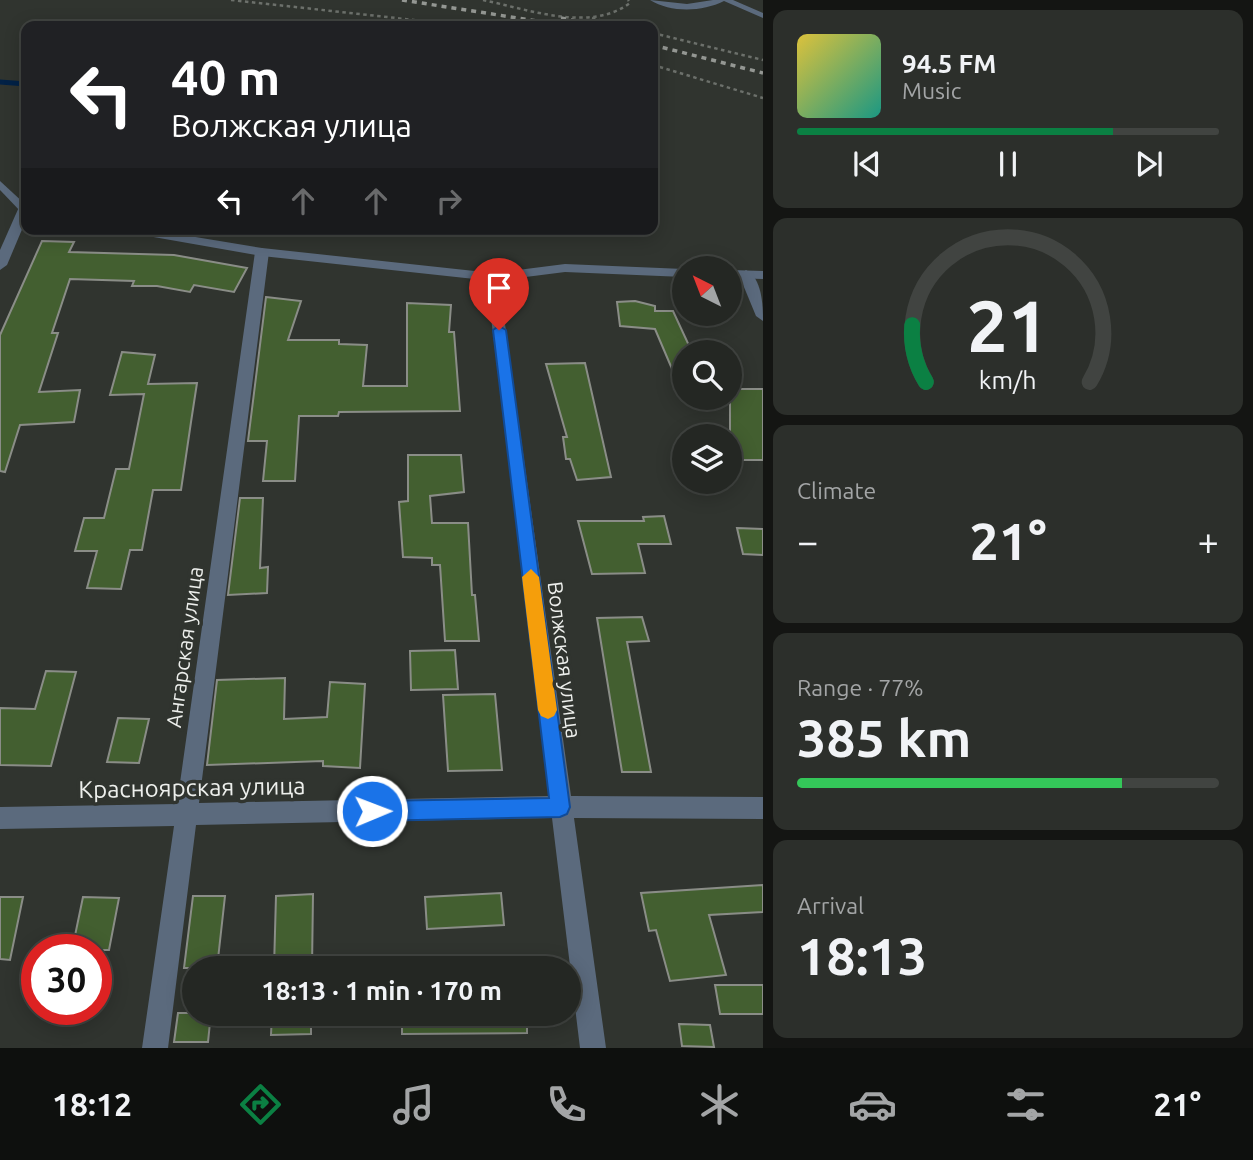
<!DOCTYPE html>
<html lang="en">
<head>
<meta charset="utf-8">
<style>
  :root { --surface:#242723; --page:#2c2f2b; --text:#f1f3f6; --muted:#a3a5a6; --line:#414441; --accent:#0b8043 }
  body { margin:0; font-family:Ubuntu,sans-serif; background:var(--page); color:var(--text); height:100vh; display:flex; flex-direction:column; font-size:26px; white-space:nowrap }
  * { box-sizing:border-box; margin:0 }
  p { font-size:23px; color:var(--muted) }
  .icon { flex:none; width:38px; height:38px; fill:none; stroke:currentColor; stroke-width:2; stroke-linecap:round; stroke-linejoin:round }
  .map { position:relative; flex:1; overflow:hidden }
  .panel { display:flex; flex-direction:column; gap:10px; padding:10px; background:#141513; width:490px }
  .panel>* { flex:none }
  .banner { position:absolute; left:21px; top:21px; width:637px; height:214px; border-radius:14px; box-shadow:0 4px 18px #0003,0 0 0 2px var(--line); background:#202124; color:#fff; overflow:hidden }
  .needle { width:46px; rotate:318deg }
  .buttons { position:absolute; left:672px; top:256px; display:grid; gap:14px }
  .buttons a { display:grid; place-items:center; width:70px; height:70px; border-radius:50%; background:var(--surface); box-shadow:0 4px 18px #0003,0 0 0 2px var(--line); font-size:35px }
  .speed { position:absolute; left:21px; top:934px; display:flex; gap:14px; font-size:35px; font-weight:700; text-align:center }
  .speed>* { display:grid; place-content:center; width:91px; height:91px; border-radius:50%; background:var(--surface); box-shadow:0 4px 18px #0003,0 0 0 2px var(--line); line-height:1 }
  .speed .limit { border:10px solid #d22; background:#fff; color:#111 }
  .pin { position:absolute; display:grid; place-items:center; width:60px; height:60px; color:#fff; margin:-72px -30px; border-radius:50% 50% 50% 0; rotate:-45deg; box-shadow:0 0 7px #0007 }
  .pin .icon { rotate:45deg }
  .me { position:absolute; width:77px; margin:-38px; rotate:89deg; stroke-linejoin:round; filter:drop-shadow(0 0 5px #0008) }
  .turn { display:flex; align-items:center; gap:24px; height:147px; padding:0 35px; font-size:32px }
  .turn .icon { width:91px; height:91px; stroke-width:2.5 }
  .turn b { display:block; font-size:49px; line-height:60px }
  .lanes { display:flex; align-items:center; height:66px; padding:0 35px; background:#0003; justify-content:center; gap:35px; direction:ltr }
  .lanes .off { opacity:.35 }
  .big { font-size:52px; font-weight:600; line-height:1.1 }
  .panel .widget { flex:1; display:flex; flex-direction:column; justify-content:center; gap:10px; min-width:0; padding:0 24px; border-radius:14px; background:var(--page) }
  .panel .dial { align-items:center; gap:0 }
  .dial svg { height:182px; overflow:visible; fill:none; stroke:var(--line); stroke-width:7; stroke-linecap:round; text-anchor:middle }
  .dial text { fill:var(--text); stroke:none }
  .song { display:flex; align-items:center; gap:21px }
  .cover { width:84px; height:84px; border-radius:10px; background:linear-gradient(135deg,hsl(50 70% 55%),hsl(170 70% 35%)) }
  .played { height:7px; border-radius:4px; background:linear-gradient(90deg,var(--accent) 75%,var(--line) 75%) }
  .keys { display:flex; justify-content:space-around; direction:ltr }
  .heat { display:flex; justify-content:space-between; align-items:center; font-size:38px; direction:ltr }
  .charge { height:10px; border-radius:5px; background:linear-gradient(90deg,#34c759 77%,var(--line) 0) }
  .trip { position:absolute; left:182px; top:956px; width:399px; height:70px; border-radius:35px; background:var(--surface); box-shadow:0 4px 18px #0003,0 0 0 2px var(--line); font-weight:600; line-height:70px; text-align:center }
  .menu { display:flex; height:112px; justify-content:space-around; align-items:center; background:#0e100e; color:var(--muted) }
  .menu .icon { width:49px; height:49px }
  .menu .active { color:var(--accent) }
  .menu b { font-size:32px; color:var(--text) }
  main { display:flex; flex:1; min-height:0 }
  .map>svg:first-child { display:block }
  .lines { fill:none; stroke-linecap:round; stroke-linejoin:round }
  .stream { stroke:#022146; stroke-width:5 }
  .building { fill:#435f30; stroke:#8a8d87; stroke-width:2 }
  .path { stroke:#6c706b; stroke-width:2.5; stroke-dasharray:3.5 3.5; stroke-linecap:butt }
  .lane { fill:#5b6a7d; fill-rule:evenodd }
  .street { fill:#5b6a7d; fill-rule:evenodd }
  .rail { stroke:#949793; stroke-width:3.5; stroke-dasharray:5 5; stroke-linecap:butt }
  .route { fill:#1a73e8; stroke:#114b97; stroke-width:2 }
  .slow { fill:#f59e0b }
  .labels { text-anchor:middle; stroke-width:7; stroke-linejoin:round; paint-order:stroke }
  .street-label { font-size:21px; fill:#edefec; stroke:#30342f }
  .near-street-label { font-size:24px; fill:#edefec; stroke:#30342f }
</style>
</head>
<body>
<main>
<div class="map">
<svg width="763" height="1048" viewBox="0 0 763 1048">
  <rect width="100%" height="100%" fill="#30342f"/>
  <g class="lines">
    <path class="stream" d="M0,82L26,84"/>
  </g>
  <g class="building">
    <path d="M42,241L74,242L69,252L174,255L247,268L234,292L194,285L190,292L157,286H132L134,281L70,279L52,333H58L39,392L80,390L74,422L20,425L5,472L0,471V335Z"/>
    <path d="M266,297L301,301L288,340H339V344L367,345L363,386H407V303L451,305L449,332H454L460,411L339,412L338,416H299L295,481H263L267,441H248Z"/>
    <path d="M635,301L655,306V311H673L692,352H684V397L655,329L620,326L617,302Z"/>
    <path d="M122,352L155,355L148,384L197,383L191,422L181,490H153L142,550H130L121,589L87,588L97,551H75L84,518H104L116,469H129L144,394L110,395Z"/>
    <path d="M585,363L611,477L577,480L570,459H566L563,437H567L546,364Z"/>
    <rect x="730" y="389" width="33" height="71"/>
    <path d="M408,455H461L464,492L430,496L432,523H468L472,595H475L479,641H445L440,565H432V558L403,557L399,502L408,501Z"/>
    <path d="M240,498H263L260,568L268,567L267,593L228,595Z"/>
    <path d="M664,516L671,544H638L645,573L592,574L578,521H644L643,517Z"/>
    <path d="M737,528L763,529V555L743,554Z"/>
    <path d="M642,617L649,641L627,642L651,772H622L597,618Z"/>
    <path d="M455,650L458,689L411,690L410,651Z"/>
    <path d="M46,671L76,672L51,766L0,765V708L35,709Z"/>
    <path d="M285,678L284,719L327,717L330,682L365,684L360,768L323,766V761L207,765L217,680Z"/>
    <path d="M495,694L502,770L448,771L443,695Z"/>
    <path d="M118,718L149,719L139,763L107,762Z"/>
    <path d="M763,885V912L709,915L726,975L670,981L656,930L649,931L641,893Z"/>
    <path d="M501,893L504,925L427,929L425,897Z"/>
    <path d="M313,894L312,968H274L276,896Z"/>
    <path d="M193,896H225L217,968H184Z"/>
    <path d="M0,897H23L10,960L0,959Z"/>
    <path d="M83,897L119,898L109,950H72Z"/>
    <path d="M715,985H763V1014H720Z"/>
    <path d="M178,1013H211L208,1042H174Z"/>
    <path d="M272,1013H311V1034L271,1035Z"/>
    <path d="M402,1013H527V1033L402,1034Z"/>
    <path d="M679,1024L710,1025L714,1047L682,1046Z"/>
  </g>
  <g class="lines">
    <g class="path">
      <path d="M231,0L469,26"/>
      <path d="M483,0C527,9 590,33 630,3L628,0"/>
      <path d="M592,18L621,26"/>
      <path d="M653,33L763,60"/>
      <path d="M653,65L763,98"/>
    </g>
    <g class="lane">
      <path d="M650,0L687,4L713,0H733L763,13V18L724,1C702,12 671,13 650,0Z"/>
      <path d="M0,181L26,205V214L22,213L0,190Z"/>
      <path d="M120,229H147L262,248L493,273L565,264L684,269V277L565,272L493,281L262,256L125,232Z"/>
      <path d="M730,270L763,271V279L730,278Z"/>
    </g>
    <g class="street">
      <path d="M19,207H26V220L7,265L0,270V250Z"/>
      <path d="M262,248L269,252L199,803L550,796L486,277L488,274H498L571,796L763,797V819L574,818L606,1048H580L552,818L196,825L168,1048H142L174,826L0,829V807L177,804L255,252Z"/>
      <path d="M746,270C762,278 763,305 763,321L756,316L739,275Z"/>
    </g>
    <g class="rail">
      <path d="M402,0L569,26"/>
      <path d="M561,18L602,26"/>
      <path d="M653,45L763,73"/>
    </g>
  </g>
  <path class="route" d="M499,326L506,330L570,807L567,814L560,817L372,821L365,818L362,811L365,804L372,801L549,798L493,330Z"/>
  <path class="slow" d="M531,569L539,577L557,710L554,716L548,719L541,716L538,710L522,577Z"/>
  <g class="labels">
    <g class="street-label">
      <text transform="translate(185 647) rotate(-82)" y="7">Ангарская улица</text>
      <text transform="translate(564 660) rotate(83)" y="7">Волжская улица</text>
    </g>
    <g class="near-street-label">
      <text transform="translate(192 788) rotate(-1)" y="8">Красноярская улица</text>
    </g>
  </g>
</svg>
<div class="buttons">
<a><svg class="needle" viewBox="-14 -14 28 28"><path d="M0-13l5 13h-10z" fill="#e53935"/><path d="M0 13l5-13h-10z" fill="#a3a5a6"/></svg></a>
<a><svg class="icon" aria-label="search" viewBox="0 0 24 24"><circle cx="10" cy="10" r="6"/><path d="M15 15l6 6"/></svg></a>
<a><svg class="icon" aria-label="layers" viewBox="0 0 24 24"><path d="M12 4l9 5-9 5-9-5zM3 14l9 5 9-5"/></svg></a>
</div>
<div class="speed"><div class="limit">30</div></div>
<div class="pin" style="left:499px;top:330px;background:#d93025"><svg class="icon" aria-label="arrive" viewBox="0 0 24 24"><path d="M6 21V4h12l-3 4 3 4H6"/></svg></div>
<svg class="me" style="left:372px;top:811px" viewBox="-20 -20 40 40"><circle r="17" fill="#1a73e8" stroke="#fff" stroke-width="3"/><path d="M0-11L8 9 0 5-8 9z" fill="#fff"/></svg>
<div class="trip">18:13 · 1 min · 170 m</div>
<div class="banner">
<div class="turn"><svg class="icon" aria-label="left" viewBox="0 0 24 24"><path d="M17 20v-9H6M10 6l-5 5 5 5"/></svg><div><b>40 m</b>Волжская улица</div></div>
<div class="lanes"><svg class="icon" aria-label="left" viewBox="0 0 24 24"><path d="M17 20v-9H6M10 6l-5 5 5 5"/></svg><svg class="icon off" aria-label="ahead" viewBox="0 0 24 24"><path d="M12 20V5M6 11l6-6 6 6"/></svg><svg class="icon off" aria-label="ahead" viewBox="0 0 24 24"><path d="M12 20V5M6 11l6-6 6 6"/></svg><svg class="icon off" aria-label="right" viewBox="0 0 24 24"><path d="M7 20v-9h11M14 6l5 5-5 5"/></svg></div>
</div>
</div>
<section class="panel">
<div class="widget">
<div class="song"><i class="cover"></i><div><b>94.5 FM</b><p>Music</p></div></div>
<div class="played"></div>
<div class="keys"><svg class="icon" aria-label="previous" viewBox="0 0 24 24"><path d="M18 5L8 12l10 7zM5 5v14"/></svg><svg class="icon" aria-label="pause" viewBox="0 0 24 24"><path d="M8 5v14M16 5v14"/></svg><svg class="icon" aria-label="next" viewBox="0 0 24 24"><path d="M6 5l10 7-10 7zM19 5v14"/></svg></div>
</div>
<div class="widget dial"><svg viewBox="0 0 100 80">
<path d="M14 69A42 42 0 1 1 86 69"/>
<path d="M14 69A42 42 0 0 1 8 44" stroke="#0b8043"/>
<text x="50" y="56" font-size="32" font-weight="700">21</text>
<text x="50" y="72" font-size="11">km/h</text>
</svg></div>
<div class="widget"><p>Climate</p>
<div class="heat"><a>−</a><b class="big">21°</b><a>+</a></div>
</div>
<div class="widget"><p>Range · 77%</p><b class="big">385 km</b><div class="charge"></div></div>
<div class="widget"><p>Arrival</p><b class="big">18:13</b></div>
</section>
</main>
<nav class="menu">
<b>18:12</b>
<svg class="icon active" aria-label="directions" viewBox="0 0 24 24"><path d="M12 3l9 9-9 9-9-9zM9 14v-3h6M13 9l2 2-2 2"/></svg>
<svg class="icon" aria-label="music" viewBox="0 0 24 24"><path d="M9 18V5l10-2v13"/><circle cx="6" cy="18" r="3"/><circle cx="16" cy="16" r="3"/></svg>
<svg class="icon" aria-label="phone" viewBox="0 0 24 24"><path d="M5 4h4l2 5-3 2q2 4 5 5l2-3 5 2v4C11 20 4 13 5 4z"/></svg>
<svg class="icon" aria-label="climate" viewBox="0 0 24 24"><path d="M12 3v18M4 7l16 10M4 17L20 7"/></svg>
<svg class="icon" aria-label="car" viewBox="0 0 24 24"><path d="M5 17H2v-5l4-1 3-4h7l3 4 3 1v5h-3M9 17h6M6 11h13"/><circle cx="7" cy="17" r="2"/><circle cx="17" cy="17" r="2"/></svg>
<svg class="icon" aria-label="filters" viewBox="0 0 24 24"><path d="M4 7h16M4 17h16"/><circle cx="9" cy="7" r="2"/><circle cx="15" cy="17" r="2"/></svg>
<b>21°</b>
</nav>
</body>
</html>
